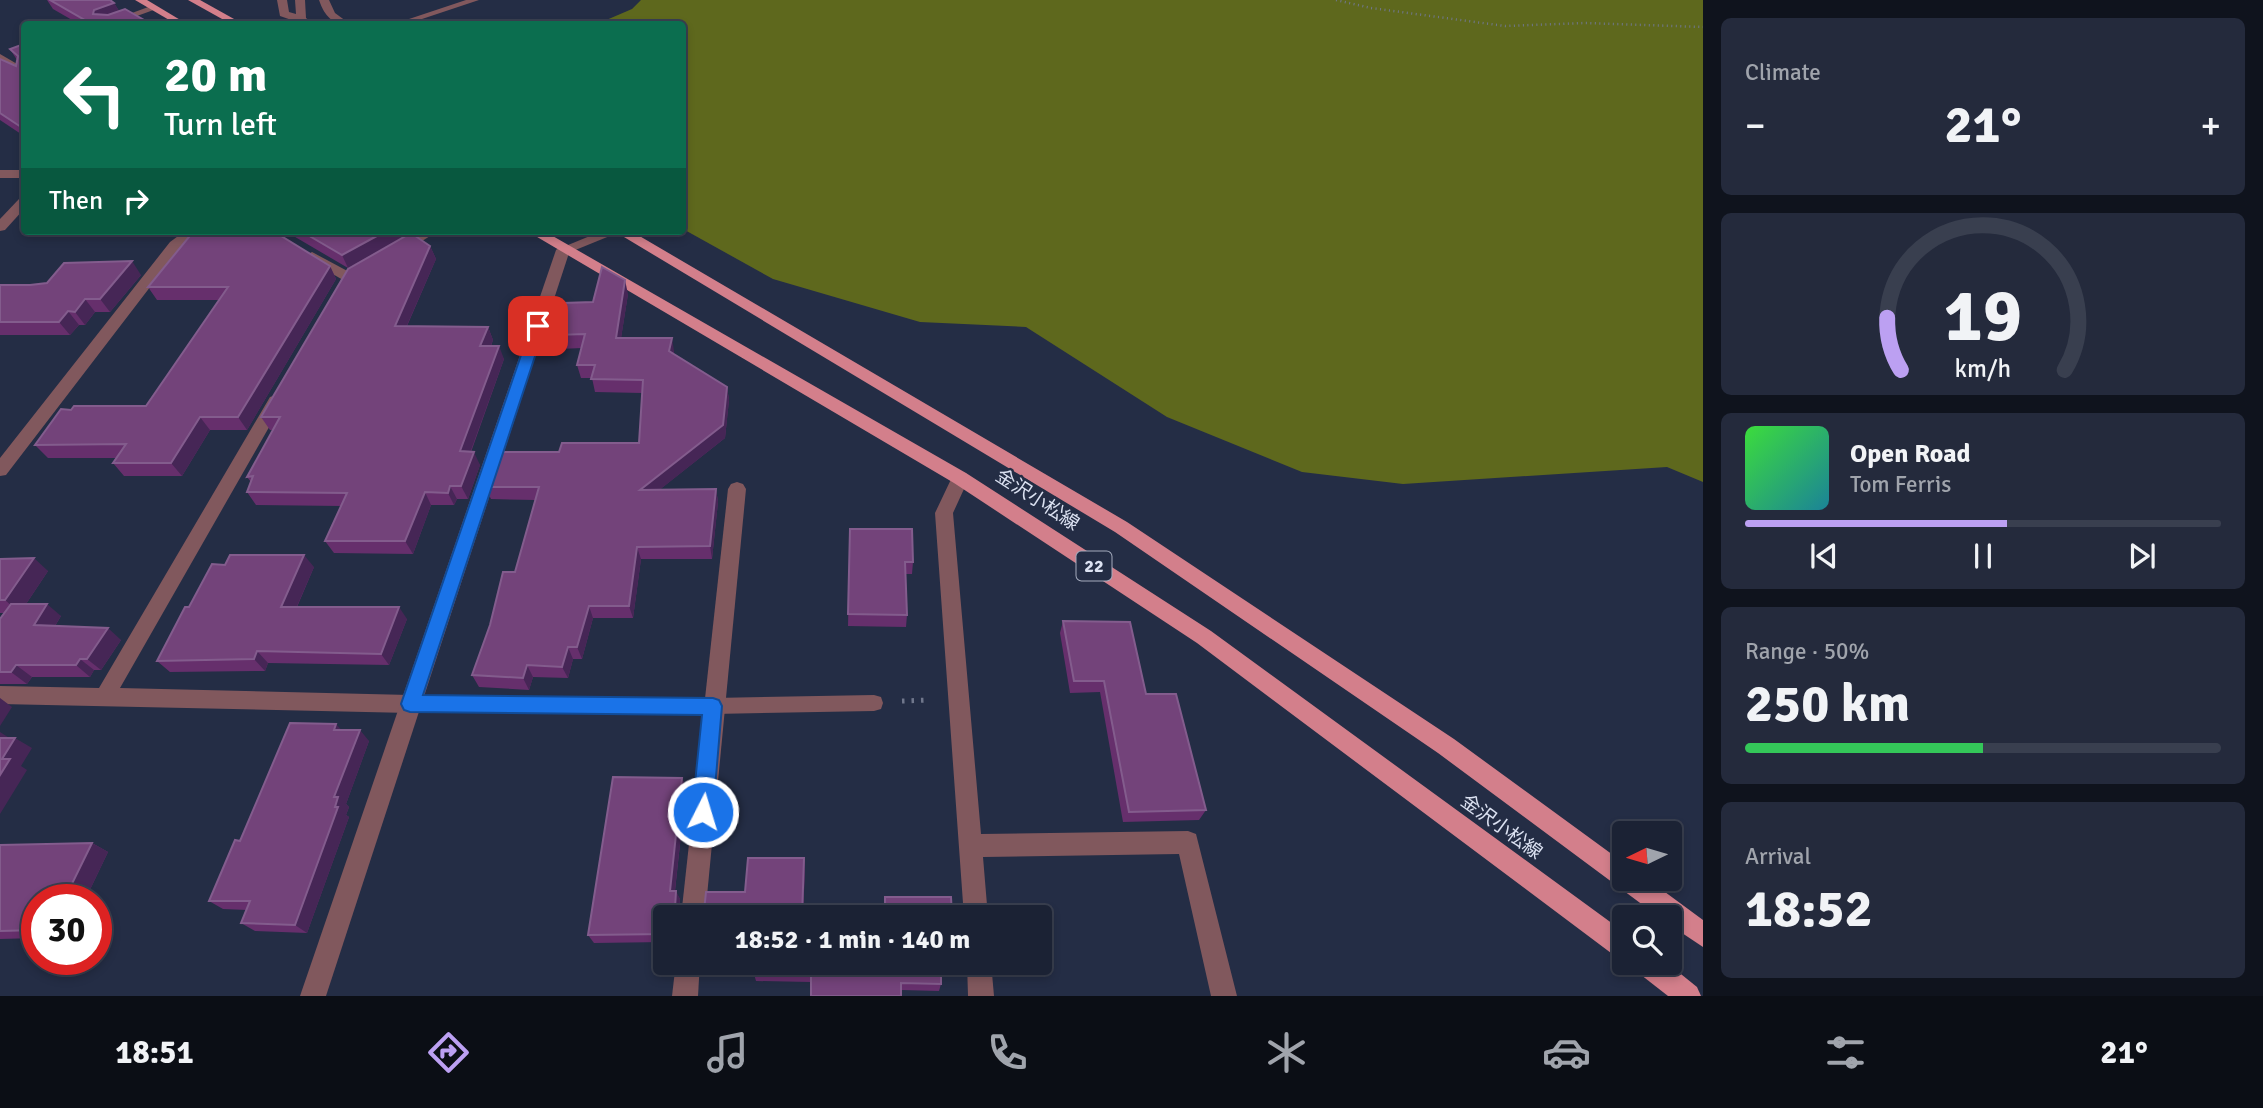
<!DOCTYPE html>
<html lang="en">
<head>
<meta charset="utf-8">
<style>
  :root { --surface:#1b2234; --page:#242a3c; --text:#f1f3f6; --muted:#a0a4ac; --line:#393f4f; --accent:#bca0f2 }
  body { margin:0; font-family:Signika,"Noto Sans JP",sans-serif; background:var(--page); color:var(--text); height:100vh; display:flex; flex-direction:column; font-size:26px; white-space:nowrap }
  * { box-sizing:border-box; margin:0 }
  p { font-size:23px; color:var(--muted) }
  .icon { flex:none; width:38px; height:38px; fill:none; stroke:currentColor; stroke-width:2; stroke-linecap:round; stroke-linejoin:round }
  .map { position:relative; flex:1; overflow:hidden }
  .details { display:flex; flex-direction:column; gap:18px; padding:18px; background:#0f131d; width:560px }
  .details>* { flex:none }
  .guide { position:absolute; left:21px; top:21px; width:665px; height:214px; border-radius:7px; box-shadow:0 4px 10px #0003,0 0 0 2px var(--line); background:#0b6e4f; color:#fff; overflow:hidden }
  .needle { width:46px; rotate:265deg }
  .buttons { position:absolute; left:1612px; top:821px; display:grid; gap:14px }
  .buttons a { display:grid; place-items:center; width:70px; height:70px; border-radius:7px; background:var(--surface); box-shadow:0 4px 10px #0003,0 0 0 2px var(--line); font-size:35px }
  .speed { position:absolute; left:21px; top:884px; display:flex; gap:14px; font-size:35px; font-weight:700; text-align:center }
  .speed>* { display:grid; place-content:center; width:91px; height:91px; border-radius:50%; background:var(--surface); box-shadow:0 4px 10px #0003,0 0 0 2px var(--line); line-height:1 }
  .speed .limit { border:10px solid #d22; background:#fff; color:#111 }
  .pin { position:absolute; display:grid; place-items:center; width:60px; height:60px; color:#fff; margin:-30px; border-radius:14px; box-shadow:0 4px 10px #0006 }
  .me { position:absolute; width:77px; margin:-38px; rotate:5deg; stroke-linejoin:round; filter:drop-shadow(0 0 5px #0008) }
  .turn { display:flex; align-items:center; gap:24px; height:147px; padding:0 28px; font-size:32px }
  .turn .icon { width:91px; height:91px; stroke-width:2.5 }
  .turn b { display:block; font-size:49px; line-height:60px }
  .then { display:flex; align-items:center; height:66px; padding:0 28px; background:#0003; gap:14px; font-size:26px }
  .big { font-size:52px; font-weight:800; line-height:1.1 }
  .details .card { flex:1; display:flex; flex-direction:column; justify-content:center; gap:10px; min-width:0; padding:0 24px; border-radius:10px; background:var(--page) }
  .details .dial { align-items:center; gap:0 }
  .dial svg { height:182px; overflow:visible; fill:none; stroke:var(--line); stroke-width:7; stroke-linecap:round; text-anchor:middle }
  .dial text { fill:var(--text); stroke:none }
  .song { display:flex; align-items:center; gap:21px }
  .cover { width:84px; height:84px; border-radius:10px; background:linear-gradient(135deg,hsl(120 70% 55%),hsl(190 70% 35%)) }
  .played { height:7px; border-radius:4px; background:linear-gradient(90deg,var(--accent) 55%,var(--line) 55%) }
  .keys { display:flex; justify-content:space-around; direction:ltr }
  .heat { display:flex; justify-content:space-between; align-items:center; font-size:38px; direction:ltr }
  .charge { height:10px; border-radius:5px; background:linear-gradient(90deg,#34c759 50%,var(--line) 0) }
  .trip { position:absolute; left:653px; top:905px; width:399px; height:70px; border-radius:7px; background:var(--surface); box-shadow:0 4px 10px #0003,0 0 0 2px var(--line); font-weight:800; line-height:70px; text-align:center }
  .dock { display:flex; height:112px; justify-content:space-around; align-items:center; background:#0b0e15; color:var(--muted) }
  .dock .icon { width:49px; height:49px }
  .dock .on { color:var(--accent) }
  .dock b { font-size:32px; color:var(--text) }
  main { display:flex; flex:1; min-height:0 }
  .map>svg:first-child { display:block }
  .forest { fill:#5e681d }
  .lines { fill:none; stroke-linecap:round; stroke-linejoin:round }
  .path-far1 { stroke:#70778c; stroke-width:2.5; stroke-dasharray:1 3.5; stroke-linecap:butt }
  .path { stroke:#70778c; stroke-width:5; stroke-dasharray:2.5 7; stroke-linecap:butt }
  .service { fill:#81585d; fill-rule:evenodd }
  .minor { fill:#81585d; fill-rule:evenodd }
  .tertiary { fill:#81585d; fill-rule:evenodd }
  .primary { fill:#d37f8b; fill-rule:evenodd }
  .wall { fill:#662f6c }
  .shaded-wall { fill:#462656 }
  .building { fill:#73437a; stroke:#835c8d; stroke-width:2 }
  .route { fill:#1a73e8; stroke:#114b97; stroke-width:2 }
  .labels { text-anchor:middle; stroke-width:5; stroke-linejoin:round; paint-order:stroke }
  .shield { fill:#242d45; stroke:#a5acbe; stroke-width:2 }
  .shield-label { font-size:18px; font-weight:bold; fill:#dce2f2 }
  .street-label { font-size:19px; fill:#dce2f2; stroke:#242d45 }
</style>
</head>
<body>
<main>
<div class="map">
<svg width="1703" height="996" viewBox="0 0 1703 996">
  <rect width="100%" height="100%" fill="#242d45"/>
  <path class="forest" d="M641,0H1703V482L1667,467L1403,484L1302,472L1167,417L1026,327L920,322L773,279L683,229L682,24H597L632,9Z"/>
  <g class="lines">
    <path class="path-far1" d="M1336,0L1371,8L1505,26L1585,23L1703,27"/>
    <path class="path" d="M902,701L928,700"/>
    <g class="service">
      <path d="M466,0H479L407,24H394Z"/>
      <path d="M874,695L881,697L883,703L881,709L874,711L713,714L410,712L403,710L401,704L403,698L410,696L713,698Z"/>
    </g>
    <g class="minor">
      <path d="M277,0H287L289,12L296,14L295,0H305L306,18L314,24H303L280,16Z"/>
      <path d="M319,0H329L335,13L350,24C332,24 325,17 319,0Z"/>
      <path d="M151,6L159,8L115,24H102Z"/>
      <path d="M0,54L24,68V76L0,62Z"/>
      <rect x="0" y="170" width="24" height="8"/>
      <path d="M24,198V209L5,230L0,231V219L19,199Z"/>
      <path d="M185,231H201L180,248L6,475L0,476V458L170,242Z"/>
      <path d="M421,231H438L403,253H393V247Z"/>
      <path d="M602,231H622L568,253L563,254L556,250Z"/>
      <path d="M312,252L353,274L355,277L353,280H343L307,259L305,256Z"/>
      <path d="M276,395L284,401L120,688L410,695L417,697L420,704L417,711L410,713L0,704V686L99,688L270,397Z"/>
      <path d="M960,472L966,473L969,478L953,513L981,834L1188,831L1196,834L1237,996H1211L1179,854L983,857L988,917H964L935,513L954,473Z"/>
      <path d="M737,482L743,484L746,489L705,917H681L728,489L731,484Z"/>
      <path d="M676,962H700L698,996H672Z"/>
      <path d="M967,962H991L994,996H968Z"/>
    </g>
    <path class="tertiary" d="M563,246L570,250L326,996H300L556,250Z"/>
    <g class="primary">
      <path d="M135,0H147L187,24H176Z"/>
      <path d="M188,0H200L243,24H231Z"/>
      <path d="M527,231H544L966,473L1211,631L1624,932V959L1615,956L1197,643L954,483Z"/>
      <path d="M614,231H631L1127,522L1454,739L1624,863V878H1646L1703,920V947L1670,925V917H1659L1438,753L1115,532Z"/>
      <path d="M1633,962H1666L1697,987L1701,996H1668L1636,971Z"/>
    </g>
  </g>
  <g class="wall">
    <path d="M47,0H110L114,3L119,11L79,24L53,9Z"/>
    <path d="M24,44V136L0,120V59L16,66L17,60L10,49Z"/>
    <path d="M285,231H399L402,238L430,246L436,259L407,326L488,327L493,340L491,346L504,359L471,452L480,465L468,499H457L454,505H431L413,554L334,553L325,541L341,506L256,505L247,492L251,482L247,477L273,430H270L261,417L399,240L348,268Z"/>
    <path d="M330,266L336,279L247,430H210L182,476H124L113,463L117,458H48L35,445L71,410L146,406L219,300H157L148,287Z"/>
    <path d="M141,275L110,312H95L85,325H79L70,335H0V285H30Z"/>
    <path d="M628,294L621,338L674,351V354L727,387L729,400L725,438L659,490L716,489L718,502L712,559H641L633,618H593L582,659H573L568,678L533,677L529,690L479,687L472,675L515,572L535,500L491,499L485,487L559,452L639,443L642,393L595,392L592,378H581L577,365L582,348L560,349L556,335L593,302Z"/>
    <path d="M850,529L913,562L912,574H906L907,615L906,627L848,626Z"/>
    <path d="M0,559L48,571L26,604L61,616L55,626L121,640L101,670H94L90,677H32L27,684H0V619L4,613H0Z"/>
    <path d="M314,567L297,607L407,619L389,665L268,663L265,671L170,672L157,661L189,607Z"/>
    <path d="M1063,621L1146,694L1206,810L1199,820L1123,822L1100,692L1070,693L1060,633Z"/>
    <path d="M342,730L369,741L346,804L349,807L346,815L349,817L307,933L255,931L241,923L247,910L223,909L209,901L240,841Z"/>
    <path d="M682,778L686,788L675,891L680,899L679,911H704L745,892L804,858L805,867L803,917H665V942L594,943L588,935Z"/>
    <path d="M92,843L108,852L85,900H37V938L0,939V845Z"/>
    <path d="M755,962L941,984L939,991L901,990L811,982L756,981L754,974Z"/>
  </g>
  <g class="shaded-wall">
    <path d="M114,3L121,14H93L94,10Z"/>
    <path d="M386,231H399L402,238L348,268L342,255Z"/>
    <path d="M430,246L436,259L401,339L395,326Z"/>
    <path d="M132,261L141,275L110,312L100,299Z"/>
    <path d="M330,266L336,279L247,430L238,417Z"/>
    <path d="M625,280L628,294L619,351L616,338Z"/>
    <path d="M85,299L95,312L85,325L75,312Z"/>
    <path d="M68,311L79,325L70,335L59,322Z"/>
    <path d="M488,327L493,340L486,359L480,346Z"/>
    <path d="M672,338L674,351L672,365L669,351Z"/>
    <path d="M499,346L504,359L466,464L460,451Z"/>
    <path d="M727,387L729,400L725,438L643,503L640,490Z"/>
    <path d="M200,417L210,430L182,476L171,463Z"/>
    <path d="M474,452L480,465L468,499L461,486Z"/>
    <path d="M450,486L457,499L454,505L448,493Z"/>
    <path d="M716,489L718,502L712,559L710,546Z"/>
    <path d="M425,492L431,505L413,554L405,541Z"/>
    <path d="M637,547L641,559L633,618L629,606Z"/>
    <path d="M304,555L314,567L291,620L281,607Z"/>
    <path d="M34,558L48,571L20,613L5,600Z"/>
    <path d="M47,604L61,616L48,637L34,625Z"/>
    <path d="M589,606L593,618L582,659L577,647Z"/>
    <path d="M399,607L407,619L389,665L381,654Z"/>
    <path d="M108,628L121,640L101,670L87,659Z"/>
    <path d="M568,647L573,659L568,678L562,667Z"/>
    <path d="M257,651L268,663L265,671L254,659Z"/>
    <path d="M80,659L94,670L90,677L76,665Z"/>
    <path d="M16,665L32,677L27,684L11,672Z"/>
    <path d="M527,665L533,677L529,690L523,678Z"/>
    <path d="M0,698L12,707L0,726Z"/>
    <path d="M336,724L346,735L334,730Z"/>
    <path d="M360,730L369,741L346,804L349,807L346,815L349,817L307,933L295,925L335,807L334,797Z"/>
    <path d="M0,732L11,739L0,745Z"/>
    <path d="M15,738L32,748L21,766L27,770L0,814V775L2,759Z"/>
    <path d="M682,778L686,788L674,899L670,891Z"/>
    <path d="M92,843L108,852L85,900H64Z"/>
    <path d="M804,858L805,867L803,917H802Z"/>
    <path d="M676,891L680,899L678,917L675,908Z"/>
  </g>
  <g class="building">
    <path d="M50,0H110L114,3L94,10L93,14L108,15L125,9L151,24H80L88,22Z"/>
    <path d="M24,44V129L0,113V59L16,66L18,56L10,49Z"/>
    <path d="M200,231H273L330,266L238,417H200L171,463H113L126,444L35,445L61,409L71,410L74,406H146L228,287H148L193,232H199Z"/>
    <path d="M301,231H386L342,255Z"/>
    <path d="M411,233L430,246L395,326L488,327L480,346H499L460,451L474,452L461,486H450L448,493L425,492L405,541H325L347,493L247,492L253,476L247,477L280,417H261L348,269Z"/>
    <path d="M132,261L100,299H85L75,312L68,311L59,322H0V285H30L47,283L64,263Z"/>
    <path d="M602,267L625,280L616,338H672L669,351L727,387L723,425L640,490L716,489L710,546L637,547L629,606H589L577,647H568L562,667L527,665L523,678L472,675L490,625L503,572H515L539,487H485L497,452H559L562,443H639L643,380L591,379L595,365H577L585,334L556,335L563,303L593,302Z"/>
    <path d="M850,529H912L913,562H905L907,615L848,614Z"/>
    <path d="M230,555H304L281,607H399L381,654L257,651L254,659L157,661L185,607H189L212,564L225,565Z"/>
    <path d="M34,558L5,600H0V559Z"/>
    <path d="M11,604H47L34,625L108,628L87,659H80L76,665H16L11,672H0V619Z"/>
    <path d="M1063,621L1130,622L1146,694H1176L1206,810L1129,812L1104,681H1074Z"/>
    <path d="M290,723L336,724L334,730H360L334,797H338L335,807H338L295,925L241,923L250,901H209L235,840L240,841Z"/>
    <path d="M0,738H15L2,759H10L0,775Z"/>
    <path d="M613,777L682,778L670,891H676L675,908L677,911H704L706,892H745L748,858H804L802,917H665V934L588,935Z"/>
    <path d="M92,843L64,900H37V930L0,931V845Z"/>
    <path d="M885,897H951L952,917H885Z"/>
    <path d="M755,962H941V984L901,983V996H811V975L754,974Z"/>
  </g>
  <path class="route" d="M538,321L545,326L423,695L713,698L719,700L722,706L713,812L710,819L703,822L695,819L692,812L702,715L410,712L404,710L401,704L531,326Z"/>
  <g class="labels">
    <rect class="shield" x="1076.5" y="551.5" width="35" height="29" rx="5"/>
    <g class="shield-label">
      <text x="1094" y="572">22</text>
    </g>
    <g class="street-label">
      <text transform="translate(1038 499) rotate(33)" y="7">金沢小松線</text>
      <text transform="translate(1502 826) rotate(36)" y="7">金沢小松線</text>
    </g>
  </g>
</svg>
<div class="buttons">
<a><svg class="needle" viewBox="-14 -14 28 28"><path d="M0-13l5 13h-10z" fill="#e53935"/><path d="M0 13l5-13h-10z" fill="#a0a4ac"/></svg></a>
<a><svg class="icon" aria-label="search" viewBox="0 0 24 24"><circle cx="10" cy="10" r="6"/><path d="M15 15l6 6"/></svg></a>
</div>
<div class="speed"><div class="limit">30</div></div>
<div class="pin" style="left:538px;top:326px;background:#d93025"><svg class="icon" aria-label="arrive" viewBox="0 0 24 24"><path d="M6 21V4h12l-3 4 3 4H6"/></svg></div>
<svg class="me" style="left:703px;top:812px" viewBox="-20 -20 40 40"><circle r="17" fill="#1a73e8" stroke="#fff" stroke-width="3"/><path d="M0-11L8 9 0 5-8 9z" fill="#fff"/></svg>
<div class="trip">18:52 · 1 min · 140 m</div>
<div class="guide">
<div class="turn"><svg class="icon" aria-label="left" viewBox="0 0 24 24"><path d="M17 20v-9H6M10 6l-5 5 5 5"/></svg><div><b>20 m</b>Turn left</div></div>
<div class="then">Then<svg class="icon" aria-label="right" viewBox="0 0 24 24"><path d="M7 20v-9h11M14 6l5 5-5 5"/></svg></div>
</div>
</div>
<section class="details">
<div class="card"><p>Climate</p>
<div class="heat"><a>−</a><b class="big">21°</b><a>+</a></div>
</div>
<div class="card dial"><svg viewBox="0 0 100 80">
<path d="M14 69A42 42 0 1 1 86 69"/>
<path d="M14 69A42 42 0 0 1 8 46" stroke="#bca0f2"/>
<text x="50" y="56" font-size="32" font-weight="700">19</text>
<text x="50" y="72" font-size="11">km/h</text>
</svg></div>
<div class="card">
<div class="song"><i class="cover"></i><div><b>Open Road</b><p>Tom Ferris</p></div></div>
<div class="played"></div>
<div class="keys"><svg class="icon" aria-label="previous" viewBox="0 0 24 24"><path d="M18 5L8 12l10 7zM5 5v14"/></svg><svg class="icon" aria-label="pause" viewBox="0 0 24 24"><path d="M8 5v14M16 5v14"/></svg><svg class="icon" aria-label="next" viewBox="0 0 24 24"><path d="M6 5l10 7-10 7zM19 5v14"/></svg></div>
</div>
<div class="card"><p>Range · 50%</p><b class="big">250 km</b><div class="charge"></div></div>
<div class="card"><p>Arrival</p><b class="big">18:52</b></div>
</section>
</main>
<nav class="dock">
<b>18:51</b>
<svg class="icon on" aria-label="directions" viewBox="0 0 24 24"><path d="M12 3l9 9-9 9-9-9zM9 14v-3h6M13 9l2 2-2 2"/></svg>
<svg class="icon" aria-label="music" viewBox="0 0 24 24"><path d="M9 18V5l10-2v13"/><circle cx="6" cy="18" r="3"/><circle cx="16" cy="16" r="3"/></svg>
<svg class="icon" aria-label="phone" viewBox="0 0 24 24"><path d="M5 4h4l2 5-3 2q2 4 5 5l2-3 5 2v4C11 20 4 13 5 4z"/></svg>
<svg class="icon" aria-label="climate" viewBox="0 0 24 24"><path d="M12 3v18M4 7l16 10M4 17L20 7"/></svg>
<svg class="icon" aria-label="car" viewBox="0 0 24 24"><path d="M5 17H2v-5l4-1 3-4h7l3 4 3 1v5h-3M9 17h6M6 11h13"/><circle cx="7" cy="17" r="2"/><circle cx="17" cy="17" r="2"/></svg>
<svg class="icon" aria-label="filters" viewBox="0 0 24 24"><path d="M4 7h16M4 17h16"/><circle cx="9" cy="7" r="2"/><circle cx="15" cy="17" r="2"/></svg>
<b>21°</b>
</nav>
</body>
</html>
